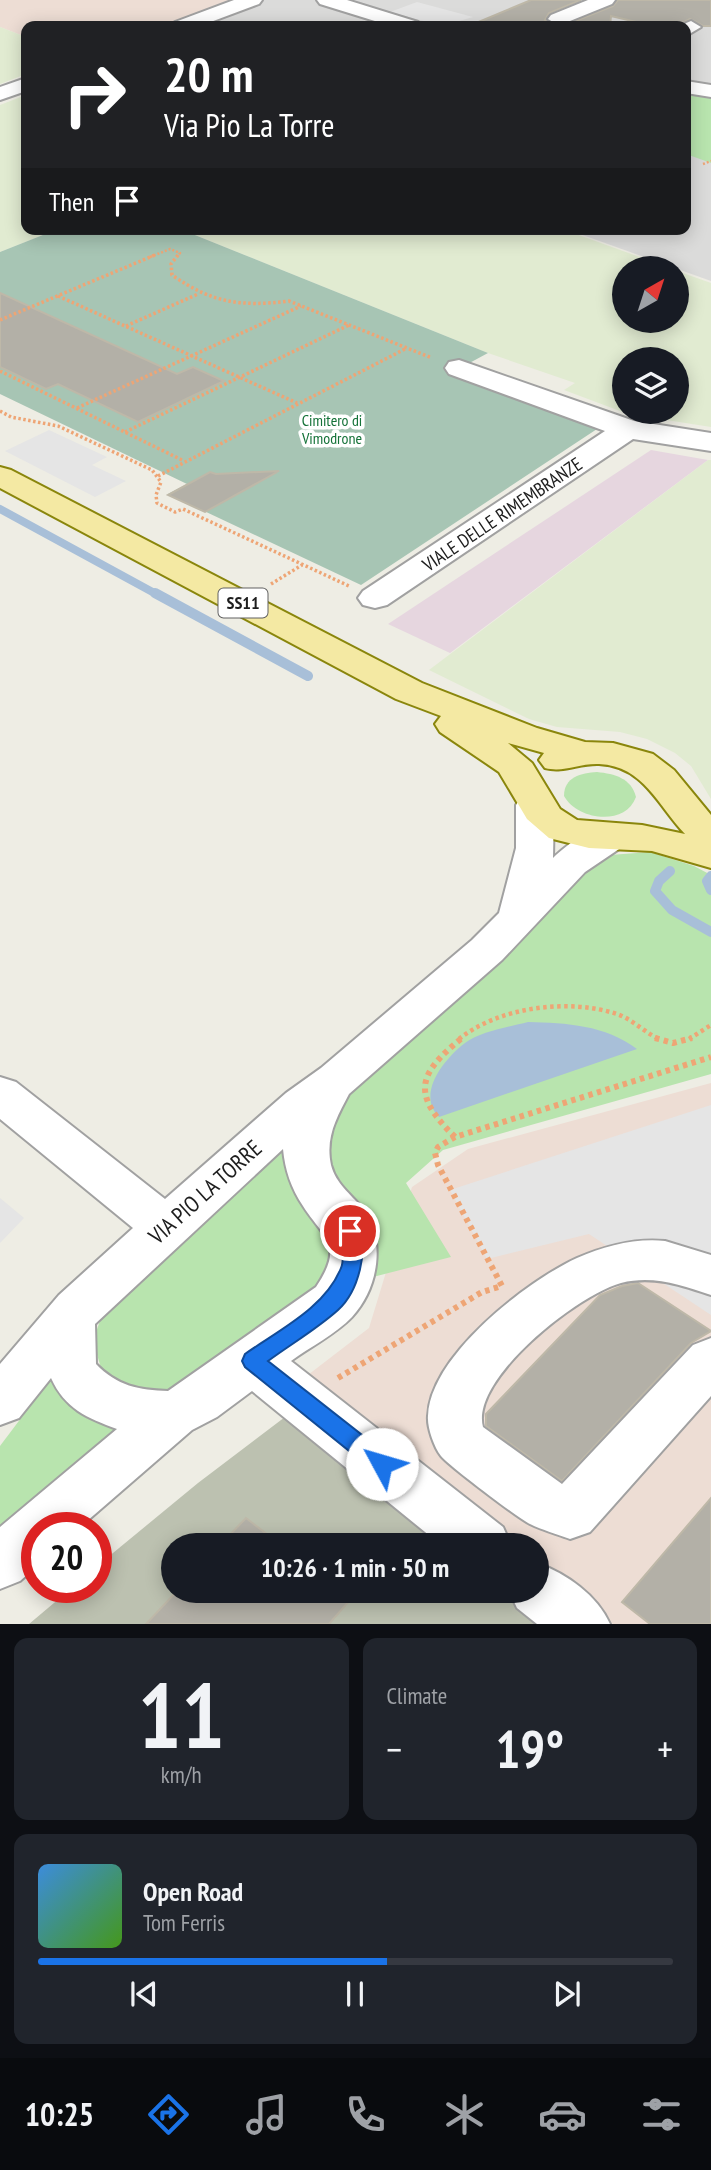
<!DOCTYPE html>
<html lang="en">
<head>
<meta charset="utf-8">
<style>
  :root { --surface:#171b24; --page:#20242c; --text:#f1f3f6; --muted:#9ea1a6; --line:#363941; --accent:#1a73e8 }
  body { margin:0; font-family:"PT Sans Narrow",sans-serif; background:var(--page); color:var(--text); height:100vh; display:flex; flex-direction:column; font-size:26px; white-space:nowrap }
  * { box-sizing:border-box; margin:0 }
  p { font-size:23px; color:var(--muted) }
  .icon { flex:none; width:38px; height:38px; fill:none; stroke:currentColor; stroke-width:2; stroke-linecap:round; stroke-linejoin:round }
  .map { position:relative; height:1624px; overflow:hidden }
  .sheet { display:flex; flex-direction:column; gap:14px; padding:14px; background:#0d0f14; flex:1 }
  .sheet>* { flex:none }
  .guide { position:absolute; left:21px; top:21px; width:670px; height:214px; border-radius:14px; box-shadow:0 4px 18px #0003; background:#202124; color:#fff; overflow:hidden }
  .needle { width:46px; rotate:39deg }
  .buttons { position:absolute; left:612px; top:256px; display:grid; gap:14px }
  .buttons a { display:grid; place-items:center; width:77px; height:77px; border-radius:50%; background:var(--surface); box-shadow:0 4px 18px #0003; font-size:35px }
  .speed { position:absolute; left:21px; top:1512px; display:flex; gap:14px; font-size:35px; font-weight:700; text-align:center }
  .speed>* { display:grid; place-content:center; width:91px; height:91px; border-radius:50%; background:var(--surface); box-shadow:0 4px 18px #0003; line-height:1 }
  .speed .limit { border:10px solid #d22; background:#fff; color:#111 }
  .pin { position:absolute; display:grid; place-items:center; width:60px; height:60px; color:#fff; margin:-30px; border:4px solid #fff; border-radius:50%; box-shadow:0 2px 7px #0007 }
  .me { position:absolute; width:77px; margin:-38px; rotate:309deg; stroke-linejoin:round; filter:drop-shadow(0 0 5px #0008) }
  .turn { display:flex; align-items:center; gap:24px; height:147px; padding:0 28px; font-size:32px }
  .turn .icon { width:91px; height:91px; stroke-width:2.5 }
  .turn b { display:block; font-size:49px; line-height:60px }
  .then { display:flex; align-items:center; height:66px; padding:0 28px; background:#0003; gap:14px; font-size:26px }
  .big { font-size:52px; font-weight:700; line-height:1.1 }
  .sheet .tile { flex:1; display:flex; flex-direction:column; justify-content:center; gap:10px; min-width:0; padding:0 24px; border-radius:14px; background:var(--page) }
  .sheet .dial { align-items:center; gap:0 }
  .dial b { font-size:91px; line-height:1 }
  .song { display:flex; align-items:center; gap:21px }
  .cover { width:84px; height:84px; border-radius:10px; background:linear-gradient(135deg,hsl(210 70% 55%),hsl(100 70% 35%)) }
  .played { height:7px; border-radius:4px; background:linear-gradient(90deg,var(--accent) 55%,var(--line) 55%) }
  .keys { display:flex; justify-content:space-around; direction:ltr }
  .heat { display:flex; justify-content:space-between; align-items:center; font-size:38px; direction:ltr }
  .sheet .tiles { flex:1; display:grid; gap:14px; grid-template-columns:1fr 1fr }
  .tile:last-child { grid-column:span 2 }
  .trip { position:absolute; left:161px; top:1533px; width:388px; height:70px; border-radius:35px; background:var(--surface); box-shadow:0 4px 18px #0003; font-weight:700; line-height:70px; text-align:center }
  .tabs { display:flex; height:112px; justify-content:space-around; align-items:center; background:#090b0e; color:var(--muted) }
  .tabs .icon { width:49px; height:49px }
  .tabs .active { color:var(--accent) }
  .tabs b { font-size:32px; color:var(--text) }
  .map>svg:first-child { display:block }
  .residential { fill:#dbdbda }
  .commercial { fill:#edddd4 }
  .industrial { fill:#e6d6df }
  .construction { fill:#bcc1b0 }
  .farmland { fill:#e1ebd1; fill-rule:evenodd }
  .grass { fill:#b8e4ae }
  .cemetery { fill:#a7c5b4 }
  .parking { fill:#e5e5e5 }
  .water { fill:#a8bfd8 }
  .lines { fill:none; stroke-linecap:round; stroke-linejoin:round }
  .stream-far1 { stroke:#a8bfd8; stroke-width:8 }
  .stream { stroke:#a8bfd8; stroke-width:10 }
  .building { fill:#b3b0a7; stroke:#beb8a8; stroke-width:2 }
  .minor-casing { stroke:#a1a1a1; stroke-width:4 }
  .major-casing { stroke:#8a860c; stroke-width:4 }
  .path-far3 { stroke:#eea575; stroke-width:2.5; stroke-dasharray:2 2; stroke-linecap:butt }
  .path-far2 { stroke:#eea575; stroke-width:3.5; stroke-dasharray:2.5 2.5; stroke-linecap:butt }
  .path-far1 { stroke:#eea575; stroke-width:4.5; stroke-dasharray:3.5 3.5; stroke-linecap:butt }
  .path { stroke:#eea575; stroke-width:6; stroke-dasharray:4.5 4.5; stroke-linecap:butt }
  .minor { fill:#fff; fill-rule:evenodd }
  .major { fill:#f4e9a3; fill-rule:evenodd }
  .route { fill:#1a73e8; stroke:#114b97; stroke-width:2 }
  .labels { text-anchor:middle; stroke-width:7; stroke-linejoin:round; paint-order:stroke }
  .far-park-label { font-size:16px; fill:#147238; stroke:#fff }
  .shield { fill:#fff; stroke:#616161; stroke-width:2 }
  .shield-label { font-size:18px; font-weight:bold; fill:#1d1d1d }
  .street-label { font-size:19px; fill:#1d1d1d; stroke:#fff }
  .near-street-label { font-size:23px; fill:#1d1d1d; stroke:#fff }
</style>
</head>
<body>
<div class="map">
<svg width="711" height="1624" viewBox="0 0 711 1624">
  <rect width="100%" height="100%" fill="#eeede4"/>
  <path class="residential" d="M252,0H711V281L566,229H686V26H182Z"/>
  <g class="commercial">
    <path d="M0,0H252L182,26H26V37L0,27Z"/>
    <path d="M711,1083V1624H613L537,1564V1545H514L304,1378L369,1328L412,1187L468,1149Z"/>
  </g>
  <path class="industrial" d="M651,450L708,460L450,653L388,624Z"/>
  <path class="construction" d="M285,1417L443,1545H173V1591H499L540,1624H29L73,1587H96V1567L198,1483Z"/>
  <g class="farmland">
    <path d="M0,27L26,37V74L0,84Z"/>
    <path d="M26,95V229H58L0,252V105Z"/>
    <path d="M180,229H562L670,268H625V320H677V271L711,283V427L628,414L564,390L575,383L488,353ZM625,359H677V411H625Z"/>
    <path d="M708,460H711V799L691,766L675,753L647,739L620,732L557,727L529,719L429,670Z"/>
  </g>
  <g class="grass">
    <path d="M686,94L711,98V163L686,154Z"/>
    <path d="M597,772C615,774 631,778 636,797C625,827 577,820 564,796C564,777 581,773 597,772Z"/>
    <path d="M650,852L694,866L711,875V1074L443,1150L406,1183L451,1257L369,1278L324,1154L329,1108L529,932L591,862L610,855Z"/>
    <path d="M283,1140L336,1234L329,1280L170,1395L119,1386L101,1368L93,1341L103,1312Z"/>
    <path d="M55,1373L124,1424L0,1537V1446Z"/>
  </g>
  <path class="cemetery" d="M58,229H180L488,353L449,374L597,429L361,585L168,494L187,484L0,394V252Z"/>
  <g class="parking">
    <path d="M417,2L473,17L442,26L390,12Z"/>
    <path d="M49,430L107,457L92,465L126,481L95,497L5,451Z"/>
    <path d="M711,1105V1315L589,1234L487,1259L450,1190Z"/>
    <path d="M0,1198L24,1218L0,1243Z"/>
  </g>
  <path class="water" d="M528,1022C567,1023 605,1025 637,1049L439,1117C416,1094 444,1059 465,1043C481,1031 509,1027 528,1022Z"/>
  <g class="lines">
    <path class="stream-far1" d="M0,509L158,595"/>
    <g class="stream">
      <path d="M155,593L308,676"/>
      <path d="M670,871L659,881L655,891L672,910L711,932"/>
      <path d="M711,876L707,881L711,890"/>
    </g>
  </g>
  <g class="building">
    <path d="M531,0H581L549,13L545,20L555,26H469Z"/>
    <path d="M618,0H711V26H703L690,19L677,26H653L611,16L610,26H563L613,6Z"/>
    <path d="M0,293L177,374L193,367L224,381L138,422L58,384L46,389L0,367Z"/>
    <path d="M279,471L205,512L168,495L210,472L216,474Z"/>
    <path d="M638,1283L711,1331L691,1343L562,1481L486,1426V1414L600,1295L622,1286Z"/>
    <path d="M711,1498V1624H650L622,1602Z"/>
    <path d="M246,1518L281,1545H220Z"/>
    <path d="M177,1591H340L351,1599L329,1624H146Z"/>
  </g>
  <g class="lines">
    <g class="minor-casing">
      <g id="minor">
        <path d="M234,0H262L259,4L200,26H172L175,22Z"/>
        <path d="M317,0H347L418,22L421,26H391L320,4Z"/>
        <path d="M588,0H615L612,4L565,23L558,25L548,19L551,15Z"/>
        <path d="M691,21L701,27L686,36V26H679Z"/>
        <path d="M26,78V91L0,100V87Z"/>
        <path d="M686,81L711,85V97L686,93Z"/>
        <path d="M459,360L634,421L711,433V451L633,439L387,605L375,608L363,605L358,598L363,591L605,431L449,374L445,368L449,362Z"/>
        <path d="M535,793L549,797L554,805L553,858C572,840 597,823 622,829L628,838L622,847L585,872L502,960L349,1094C337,1117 325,1137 331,1165C336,1184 350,1193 362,1208C386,1240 379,1287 352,1317C336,1334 310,1347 291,1361L503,1527L511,1545H441L252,1391L217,1417L192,1430L79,1528H37V1566L20,1581L0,1589V1527L117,1429C87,1418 65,1409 51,1378L19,1418L0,1425V1364L59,1295L133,1228L0,1119V1077L16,1082L165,1199L286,1093L321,1068L472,940L499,913L516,848V805L521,797ZM283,1149C285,1170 291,1188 303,1206C324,1239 345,1244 316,1287L168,1391C139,1390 117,1386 96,1364L95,1324Z"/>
        <path d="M665,1241L711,1255V1295C681,1285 653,1275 621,1283C579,1294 470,1379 483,1427L562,1484L693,1345L711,1338V1396L590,1532L570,1539C557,1534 542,1530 530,1524C518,1518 448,1465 441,1456C434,1447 427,1427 428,1416C430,1356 527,1281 577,1258C605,1246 635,1238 665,1241Z"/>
        <path d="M537,1563C567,1574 597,1595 610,1624H537L517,1608L509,1591H537Z"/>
      </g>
    </g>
    <g class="major-casing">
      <path id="major" d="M0,467L11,470L422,683L537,728L585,742L613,743L653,754L674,770L711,815V868L652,851L589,848L549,838L527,819L499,772L440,732L435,724L441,716L396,699L0,488ZM508,743L544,753L539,760L545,768C564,773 579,763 599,764C644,766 658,806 685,834L642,825L577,820L560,809L532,763Z"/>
    </g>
    <g class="path-far3">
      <path d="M703,164L711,161"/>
      <path d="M150,257L170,249L180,253L177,257"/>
    </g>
    <g class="path-far2">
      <path d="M178,255L171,264L172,275C212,303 241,307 289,301L432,358"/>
      <path d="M58,296L297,403"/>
      <path d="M0,320L155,255"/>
      <path d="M126,326L198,294"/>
      <path d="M0,371L184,461"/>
      <path d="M77,408L301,306"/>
      <path d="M0,411L11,417L58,426L152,470L161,482L156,495L157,503L175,512L183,509L349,586"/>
      <path d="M125,432L349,325"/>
      <path d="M158,476L407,348"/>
      <path d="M271,584L302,565"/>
    </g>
    <g class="path-far1">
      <path d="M459,1039C499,1007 568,998 617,1014C632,1019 644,1032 659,1039"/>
      <path d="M689,1039L711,1025"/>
    </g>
    <g class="path">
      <path d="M655,1038L673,1043L692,1038"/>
      <path d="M455,1137C412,1095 416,1075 462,1038"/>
      <path d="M338,1378L482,1292L502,1286L438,1165L435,1153L438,1147L455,1137L711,1057"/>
    </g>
    <use href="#minor" class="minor"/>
    <use href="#major" class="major"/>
  </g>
  <path class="route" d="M350,1223L357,1225C370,1249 358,1292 338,1310C317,1329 291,1344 268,1361L390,1457L393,1464L390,1471L382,1474L374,1471L245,1367L242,1361L245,1354C279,1330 325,1308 341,1268C347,1254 337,1237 343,1225Z"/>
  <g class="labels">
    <g class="far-park-label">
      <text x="332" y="426">Cimitero di<tspan x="332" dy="18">Vimodrone</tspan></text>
    </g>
    <rect class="shield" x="218.5" y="588.5" width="49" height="29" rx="5"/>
    <g class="shield-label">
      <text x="243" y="609">SS11</text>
    </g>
    <g class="street-label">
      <text transform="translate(502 514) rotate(-34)" y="7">VIALE DELLE RIMEMBRANZE</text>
    </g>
    <g class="near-street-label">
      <text transform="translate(205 1192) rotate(-42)" y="8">VIA PIO LA TORRE</text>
    </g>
  </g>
</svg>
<div class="buttons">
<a><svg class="needle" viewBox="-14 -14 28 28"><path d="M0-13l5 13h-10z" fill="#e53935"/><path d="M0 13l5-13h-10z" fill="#9ea1a6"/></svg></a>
<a><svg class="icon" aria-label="layers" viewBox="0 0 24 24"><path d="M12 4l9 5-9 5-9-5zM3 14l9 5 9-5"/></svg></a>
</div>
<div class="speed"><div class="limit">20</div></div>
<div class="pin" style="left:350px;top:1231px;background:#d93025"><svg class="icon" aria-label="arrive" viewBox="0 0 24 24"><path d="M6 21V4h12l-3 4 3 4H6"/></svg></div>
<svg class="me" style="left:382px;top:1464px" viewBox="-20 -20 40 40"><circle r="19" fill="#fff"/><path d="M0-13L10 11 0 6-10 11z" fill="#1a73e8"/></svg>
<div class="trip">10:26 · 1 min · 50 m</div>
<div class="guide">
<div class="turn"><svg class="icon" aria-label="right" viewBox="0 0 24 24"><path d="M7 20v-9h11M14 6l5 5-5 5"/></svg><div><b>20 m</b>Via Pio La Torre</div></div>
<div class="then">Then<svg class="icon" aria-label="arrive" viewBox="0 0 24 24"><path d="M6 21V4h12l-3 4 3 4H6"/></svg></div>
</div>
</div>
<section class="sheet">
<div class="tiles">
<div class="tile dial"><b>11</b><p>km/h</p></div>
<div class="tile"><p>Climate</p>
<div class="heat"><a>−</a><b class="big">19°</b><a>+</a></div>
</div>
<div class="tile">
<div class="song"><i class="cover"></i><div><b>Open Road</b><p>Tom Ferris</p></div></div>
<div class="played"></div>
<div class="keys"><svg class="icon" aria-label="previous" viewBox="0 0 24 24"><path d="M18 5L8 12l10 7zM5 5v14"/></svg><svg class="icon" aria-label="pause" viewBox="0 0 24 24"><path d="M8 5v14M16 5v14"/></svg><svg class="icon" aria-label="next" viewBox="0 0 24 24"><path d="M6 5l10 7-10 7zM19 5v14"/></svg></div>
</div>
</div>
</section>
<nav class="tabs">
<b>10:25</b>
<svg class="icon active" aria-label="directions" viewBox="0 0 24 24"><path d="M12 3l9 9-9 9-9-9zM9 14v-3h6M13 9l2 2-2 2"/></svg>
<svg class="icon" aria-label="music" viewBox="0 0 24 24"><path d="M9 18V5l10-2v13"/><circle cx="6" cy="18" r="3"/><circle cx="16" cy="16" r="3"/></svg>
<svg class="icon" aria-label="phone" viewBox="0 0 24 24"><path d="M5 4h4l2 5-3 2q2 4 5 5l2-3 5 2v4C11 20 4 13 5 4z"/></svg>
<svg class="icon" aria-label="climate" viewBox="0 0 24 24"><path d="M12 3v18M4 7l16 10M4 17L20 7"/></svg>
<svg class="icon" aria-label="car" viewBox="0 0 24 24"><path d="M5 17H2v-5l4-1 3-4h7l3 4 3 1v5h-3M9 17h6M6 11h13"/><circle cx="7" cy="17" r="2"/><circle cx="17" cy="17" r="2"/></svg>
<svg class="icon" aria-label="filters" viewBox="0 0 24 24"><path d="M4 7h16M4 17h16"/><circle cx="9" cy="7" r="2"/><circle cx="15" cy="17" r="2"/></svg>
</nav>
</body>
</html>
